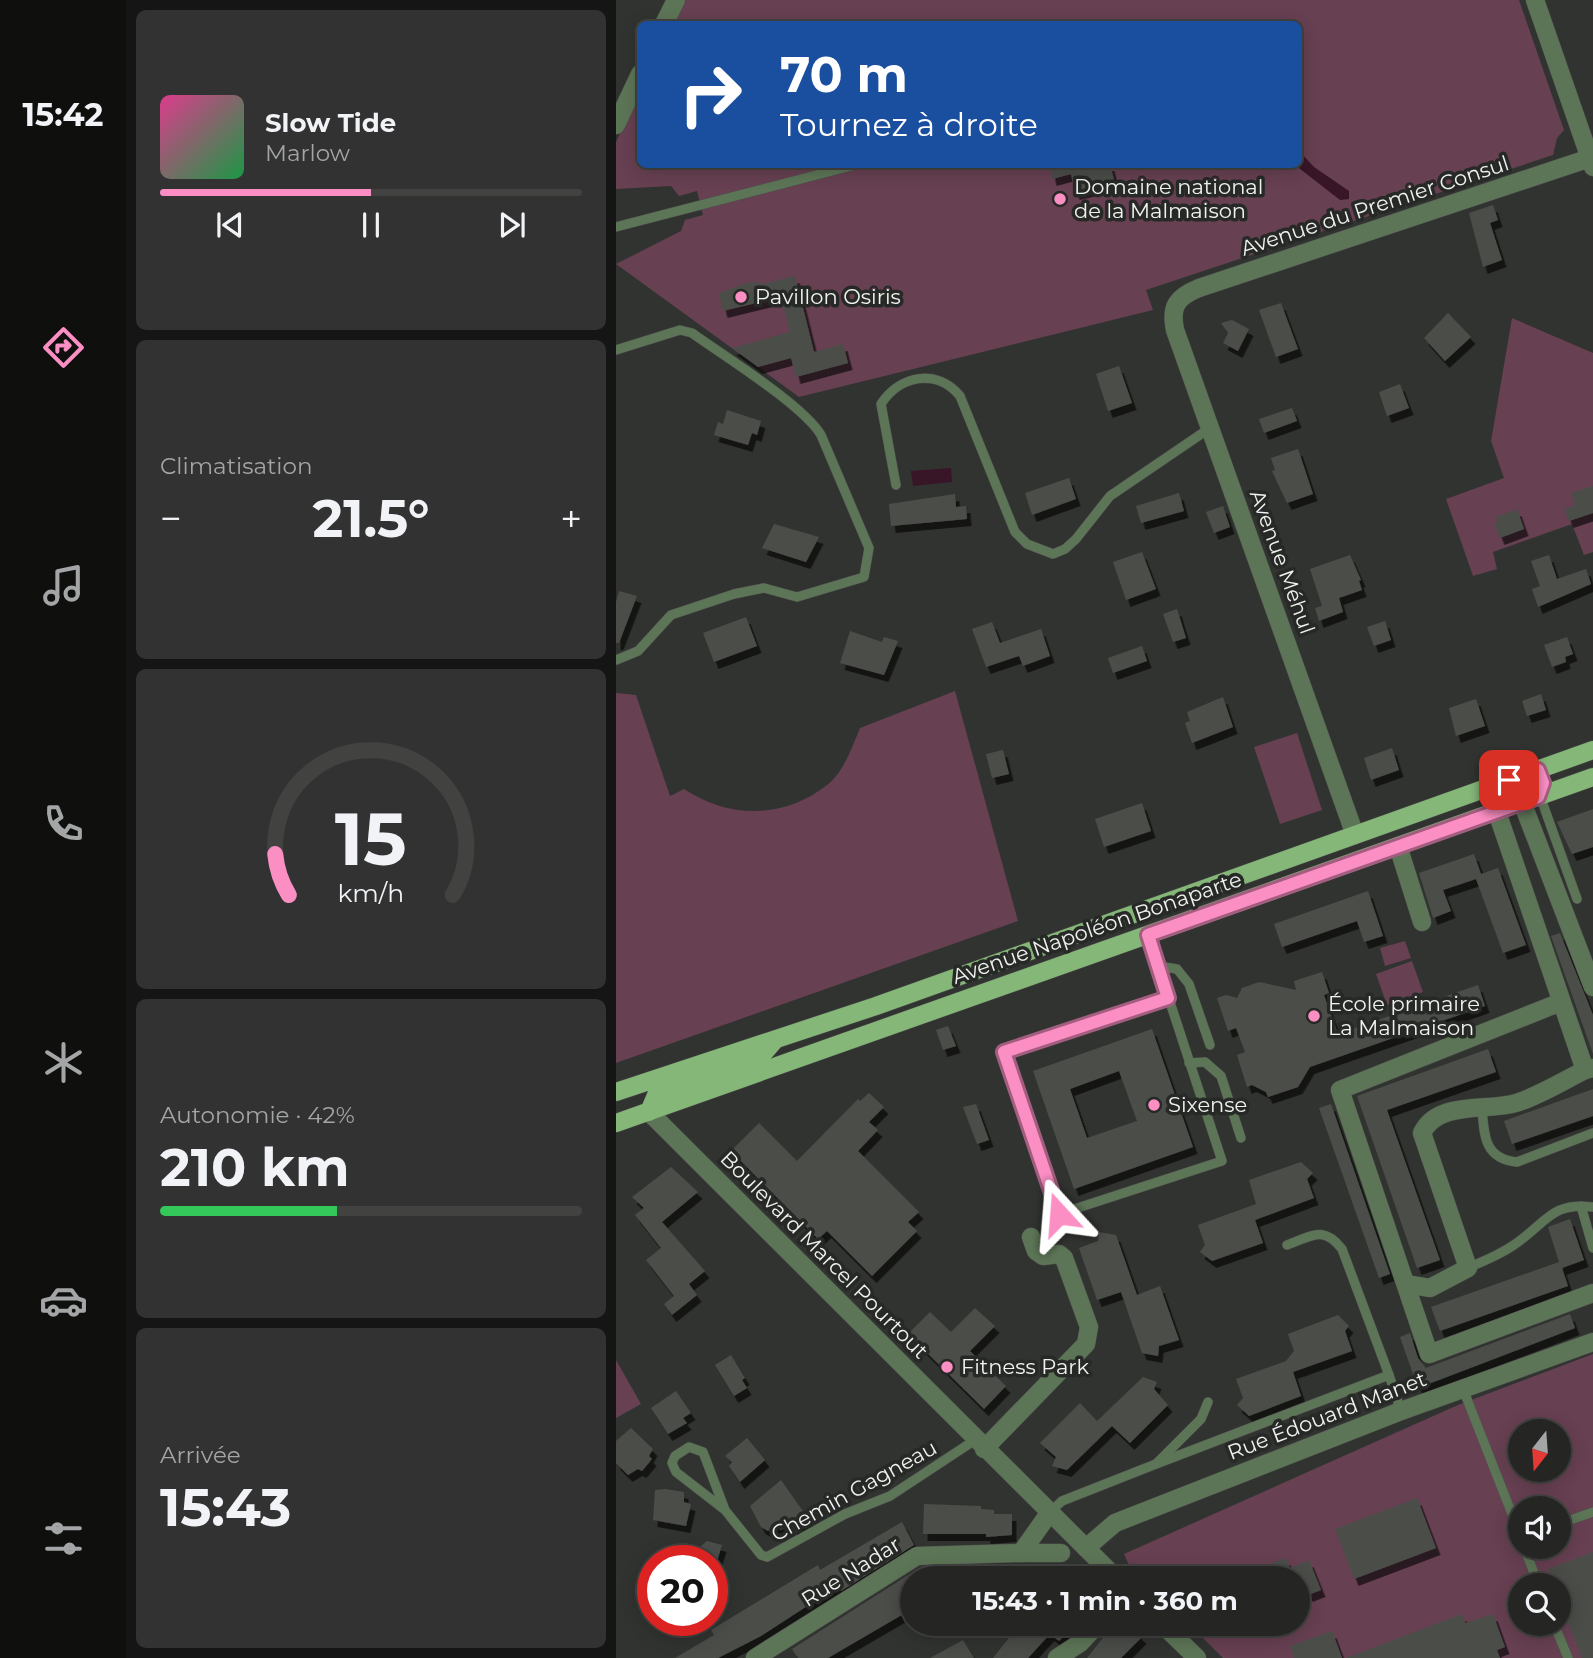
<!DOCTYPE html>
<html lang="fr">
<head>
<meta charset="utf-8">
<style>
  :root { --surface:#252624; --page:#313231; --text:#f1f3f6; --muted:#a3a5a6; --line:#424341; --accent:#fb8fc4 }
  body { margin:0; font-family:Montserrat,sans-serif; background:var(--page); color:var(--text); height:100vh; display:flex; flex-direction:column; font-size:26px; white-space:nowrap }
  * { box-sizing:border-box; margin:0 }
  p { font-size:23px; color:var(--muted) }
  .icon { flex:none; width:38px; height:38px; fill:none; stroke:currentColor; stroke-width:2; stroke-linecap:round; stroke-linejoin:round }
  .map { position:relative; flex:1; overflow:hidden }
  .details { display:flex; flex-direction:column; gap:10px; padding:10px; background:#141514; width:490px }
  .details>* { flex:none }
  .hud { position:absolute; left:21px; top:21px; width:665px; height:147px; border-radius:10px; box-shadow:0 4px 18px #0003,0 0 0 2px var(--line); background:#1a4fa0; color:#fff; overflow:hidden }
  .needle { width:46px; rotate:197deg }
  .buttons { position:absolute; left:892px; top:1419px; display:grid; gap:14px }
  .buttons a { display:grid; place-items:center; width:63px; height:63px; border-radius:50%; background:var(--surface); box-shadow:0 4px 18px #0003,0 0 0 2px var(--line); font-size:35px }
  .speed { position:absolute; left:21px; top:1545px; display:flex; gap:14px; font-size:35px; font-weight:700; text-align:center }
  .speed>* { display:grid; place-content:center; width:91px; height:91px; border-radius:50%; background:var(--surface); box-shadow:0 4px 18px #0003,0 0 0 2px var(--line); line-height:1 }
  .speed .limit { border:10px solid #d22; background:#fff; color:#111 }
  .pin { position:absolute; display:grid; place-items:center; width:60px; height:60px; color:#fff; margin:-30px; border-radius:14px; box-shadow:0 4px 10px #0006 }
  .me { position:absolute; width:77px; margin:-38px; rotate:341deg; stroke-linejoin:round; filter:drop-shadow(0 0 5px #0008) }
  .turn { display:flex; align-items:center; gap:24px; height:147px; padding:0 28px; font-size:32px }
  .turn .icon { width:91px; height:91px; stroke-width:2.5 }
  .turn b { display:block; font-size:49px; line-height:60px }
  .big { font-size:52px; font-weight:700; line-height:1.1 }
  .details .widget { flex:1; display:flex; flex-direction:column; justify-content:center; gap:10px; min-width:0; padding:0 24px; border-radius:10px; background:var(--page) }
  .details .dial { align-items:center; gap:0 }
  .dial svg { height:182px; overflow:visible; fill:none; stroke:var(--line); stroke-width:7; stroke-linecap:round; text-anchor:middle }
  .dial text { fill:var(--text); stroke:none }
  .song { display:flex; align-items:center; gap:21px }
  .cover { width:84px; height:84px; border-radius:10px; background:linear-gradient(135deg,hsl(330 70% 55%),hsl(140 70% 35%)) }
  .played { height:7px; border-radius:4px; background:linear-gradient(90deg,var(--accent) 50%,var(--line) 50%) }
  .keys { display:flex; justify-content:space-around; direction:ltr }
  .heat { display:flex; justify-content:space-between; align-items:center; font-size:38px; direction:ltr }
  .charge { height:10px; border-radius:5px; background:linear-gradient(90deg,#34c759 42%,var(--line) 0) }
  .trip { position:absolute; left:284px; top:1566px; width:410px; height:70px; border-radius:35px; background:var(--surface); box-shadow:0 4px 18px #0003,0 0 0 2px var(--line); font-weight:700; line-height:70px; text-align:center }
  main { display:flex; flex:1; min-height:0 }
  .menu { display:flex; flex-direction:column; width:126px; justify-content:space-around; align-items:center; background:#0f0f0e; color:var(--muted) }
  .menu .icon { width:49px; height:49px }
  .menu .current { color:var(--accent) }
  .menu b { font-size:32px; color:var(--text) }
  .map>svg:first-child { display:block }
  .green { fill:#674052; fill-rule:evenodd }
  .water { fill:#381527 }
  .building { fill:#4b4e4a; fill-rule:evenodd; filter:url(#shadow) }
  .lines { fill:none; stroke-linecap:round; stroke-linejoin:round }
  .service-casing { stroke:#50524f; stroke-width:10 }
  .minor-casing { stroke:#50524f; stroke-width:19 }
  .tertiary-casing { stroke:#50524f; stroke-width:19 }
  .primary-casing { stroke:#50524f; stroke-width:19 }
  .service { stroke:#5d7557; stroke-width:9 }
  .minor { stroke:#5d7557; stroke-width:18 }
  .tertiary { stroke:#5d7557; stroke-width:18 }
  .primary { stroke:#85b778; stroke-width:18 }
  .route-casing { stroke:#a35d7f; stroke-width:18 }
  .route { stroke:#fb8fc4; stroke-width:12 }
  .poi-dot { fill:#fb8fc4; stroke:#272927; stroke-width:2.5 }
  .labels { text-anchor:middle; stroke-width:7; stroke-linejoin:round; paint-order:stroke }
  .poi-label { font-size:21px; fill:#f0f2f0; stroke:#272927; text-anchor:start }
  .street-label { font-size:21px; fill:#f0f2f0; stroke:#272927 }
</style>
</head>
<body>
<main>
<nav class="menu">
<b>15:42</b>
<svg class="icon current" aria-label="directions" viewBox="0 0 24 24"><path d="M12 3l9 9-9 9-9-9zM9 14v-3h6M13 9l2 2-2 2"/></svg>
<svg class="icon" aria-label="music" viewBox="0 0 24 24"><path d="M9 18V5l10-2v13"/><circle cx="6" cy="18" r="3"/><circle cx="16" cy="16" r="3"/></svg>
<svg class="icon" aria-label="phone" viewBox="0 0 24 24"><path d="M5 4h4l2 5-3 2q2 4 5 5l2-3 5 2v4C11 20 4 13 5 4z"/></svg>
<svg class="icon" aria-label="climate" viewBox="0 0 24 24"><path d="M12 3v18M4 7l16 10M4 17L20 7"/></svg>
<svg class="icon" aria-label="car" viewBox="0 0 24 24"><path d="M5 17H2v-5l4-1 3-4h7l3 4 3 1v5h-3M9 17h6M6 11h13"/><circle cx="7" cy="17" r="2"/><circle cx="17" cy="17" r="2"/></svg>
<svg class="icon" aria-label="filters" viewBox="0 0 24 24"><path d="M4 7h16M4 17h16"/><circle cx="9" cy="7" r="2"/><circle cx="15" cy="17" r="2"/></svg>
</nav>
<section class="details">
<div class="widget">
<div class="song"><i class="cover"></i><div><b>Slow Tide</b><p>Marlow</p></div></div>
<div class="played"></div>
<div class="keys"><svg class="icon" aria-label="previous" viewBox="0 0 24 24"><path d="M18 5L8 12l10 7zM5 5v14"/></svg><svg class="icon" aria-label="pause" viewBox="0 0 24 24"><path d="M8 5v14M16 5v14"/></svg><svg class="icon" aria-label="next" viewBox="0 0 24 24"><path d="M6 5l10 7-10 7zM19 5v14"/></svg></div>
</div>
<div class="widget"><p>Climatisation</p>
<div class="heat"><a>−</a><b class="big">21.5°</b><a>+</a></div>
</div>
<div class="widget dial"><svg viewBox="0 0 100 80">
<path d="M14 69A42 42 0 1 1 86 69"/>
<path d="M14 69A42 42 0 0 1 8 51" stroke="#fb8fc4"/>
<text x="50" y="56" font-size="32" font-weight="700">15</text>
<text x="50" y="72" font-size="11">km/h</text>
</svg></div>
<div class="widget"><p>Autonomie · 42%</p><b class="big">210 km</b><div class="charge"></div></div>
<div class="widget"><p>Arrivée</p><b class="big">15:43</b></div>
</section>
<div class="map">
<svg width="977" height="1658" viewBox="0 0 977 1658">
  <defs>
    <filter id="shadow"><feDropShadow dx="4.5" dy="7" stdDeviation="0" flood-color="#0009"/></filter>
  </defs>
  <rect width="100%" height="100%" fill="#313330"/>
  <g class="green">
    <path d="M70,0H903L948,130L941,138L937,155L530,290L537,310L183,397L0,264L65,231L69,220L87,215L81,191L63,196L55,186L0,189V142L24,92V164H682V24H57Z"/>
    <path d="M896,318L977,353V552L968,555L956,524L877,552L881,569L857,576L830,499L888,478L875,441Z"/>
    <path d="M339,691L402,921L0,1063V693L20,695L54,796L68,789C113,819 168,819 211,785C228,772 236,747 244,728Z"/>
    <path d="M681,733L706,810L664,824L638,747Z"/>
    <path d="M789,941L795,958L769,966L764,948Z"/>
    <path d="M796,961L807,992L771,1005L760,974Z"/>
    <path d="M977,1354V1658H607L573,1624H681V1578H526L513,1565L508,1554L842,1405ZM905,1432H943V1470H905ZM905,1508H943V1547H905ZM905,1586H943V1624H905Z"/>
    <path d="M0,1360L25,1404L0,1418Z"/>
  </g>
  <g class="water">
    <path d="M683,151L698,167L733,191V199L724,200L679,165L682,164Z"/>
    <path d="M335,468L336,482L297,486L295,471Z"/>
  </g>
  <g class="building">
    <path d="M433,164H494L499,184L459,193L455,174L436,179Z"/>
    <path d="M877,205L882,220L874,223L886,260L867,267L853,213Z"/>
    <path d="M179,276L198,352L227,344L232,363L180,377L175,358L142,367L116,348L174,332L165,297L107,311L103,293L130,283L143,282V285Z"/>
    <path d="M665,303L682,349L660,357L643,310Z"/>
    <path d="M832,313L855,337L829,361L808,338Z"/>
    <path d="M616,320L633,329L622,351L607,343L612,333L605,323Z"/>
    <path d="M503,366L516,403L492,411L480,374Z"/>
    <path d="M784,384L793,408L771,416L763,392Z"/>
    <path d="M676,408L681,421L648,433L643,419Z"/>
    <path d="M111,410L145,421L141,435L136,433L132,445L98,435L102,422L107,424Z"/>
    <path d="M682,449L697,494L671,503L656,471L659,470L655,458Z"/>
    <path d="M453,478L460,499L416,515L409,493Z"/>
    <path d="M977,486V513L953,521L948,509L959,505L955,493Z"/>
    <path d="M563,493L568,511L525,523L520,506Z"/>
    <path d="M339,494L340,507L350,506L351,519L275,526L273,504Z"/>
    <path d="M607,506L614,527L598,533L590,512Z"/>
    <path d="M901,509L908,529L884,538L878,523L882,522L880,517Z"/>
    <path d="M158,524L203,537L190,562L146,548Z"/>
    <path d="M526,552L540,589L510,600L497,562Z"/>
    <path d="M734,555L745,580L743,581L746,590L723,598L727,612L703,621L699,608L706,606L694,569Z"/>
    <path d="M933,555L941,579L970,569L975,584L922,607L916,589L924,586L915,561Z"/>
    <path d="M3,591L21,596L3,643H0V602Z"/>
    <path d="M561,609L570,638L557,642L547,614Z"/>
    <path d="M130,617L141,646L98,662L87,633Z"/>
    <path d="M769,621L775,640L758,646L751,627Z"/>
    <path d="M376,622L384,643L425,629L434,656L407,666L403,656L370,667L356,629Z"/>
    <path d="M234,631L266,642L268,637L282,641L268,675L224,663Z"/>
    <path d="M951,637L957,654L949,657L950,662L936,667L928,645Z"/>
    <path d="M526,646L531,661L497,673L492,658Z"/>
    <path d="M925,694L930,710L911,716L906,701Z"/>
    <path d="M607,697L617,727L576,743L569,723L574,721L571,712Z"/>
    <path d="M860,699L869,726L840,736L833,708Z"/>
    <path d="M776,748L783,770L755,780L748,758Z"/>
    <path d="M387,750L393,774L376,778L370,754Z"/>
    <path d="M526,803L535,831L488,847L479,819Z"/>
    <path d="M977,809V847L956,854L941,822Z"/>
    <path d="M858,854L865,874L882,868L910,945L887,953L860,879L827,890L835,911L817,918L803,873Z"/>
    <path d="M752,891L767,936L748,942L741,921L666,947L658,924Z"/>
    <path d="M944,933L977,1015V1054L935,936Z"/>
    <path d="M706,972L713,993L708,995L722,1034L862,985L869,1006L694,1067L682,1087L652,1097L650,1092L636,1085L631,1087L621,1055L629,1052L620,1028L612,1031L601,998L610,995L621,998L626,988L643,982L680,990L678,981Z"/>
    <path d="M332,1026L340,1046L327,1050L320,1030Z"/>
    <path d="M536,1029L577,1147L458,1189L417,1071ZM503,1071L521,1121L471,1138L454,1089Z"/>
    <path d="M872,1049L880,1072L771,1110L824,1260L801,1268L741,1096Z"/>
    <path d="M977,1089V1116L896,1144L888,1121Z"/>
    <path d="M253,1093L268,1107L253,1122L262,1130L242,1151L303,1212L292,1222L301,1231L256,1276L211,1231L202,1239L115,1151L143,1123L181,1161L242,1099L244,1101Z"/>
    <path d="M360,1104L373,1140L361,1144L347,1107Z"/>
    <path d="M715,1104L774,1274L763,1278L703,1108Z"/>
    <path d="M685,1162L697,1173L691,1179L698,1198L639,1220L647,1243L596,1261L584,1252L589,1245L582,1225L640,1204L633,1180Z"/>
    <path d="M55,1167L82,1192L46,1222L89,1271L73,1284L81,1295L56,1315L48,1304L58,1296L30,1260L45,1248L19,1215L28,1208L16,1197Z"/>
    <path d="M954,1219L968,1260L946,1268L952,1286L824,1331L815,1307L943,1262L932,1227Z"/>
    <path d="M483,1232L500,1235L521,1295L544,1286L563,1340L543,1346L542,1356L526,1353L505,1292L481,1300L463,1248L482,1241Z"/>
    <path d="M359,1308L379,1326L354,1351L390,1386L368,1409L292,1334L314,1312L335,1332Z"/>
    <path d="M954,1314L959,1328L802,1388L784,1337L794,1333L802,1358L810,1368Z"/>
    <path d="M722,1315L733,1326L729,1331L736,1351L677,1372L685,1396L633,1416L621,1405L627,1398L620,1379L670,1361L678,1351L672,1334Z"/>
    <path d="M115,1355L129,1378L126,1380L131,1388L118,1396L99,1365Z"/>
    <path d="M527,1377L541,1382L538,1389L552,1405L514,1443L496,1426L451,1470L436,1466L440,1457L424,1443L464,1403L481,1421Z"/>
    <path d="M60,1391L75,1413L67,1418L71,1423L52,1434L35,1408Z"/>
    <path d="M15,1428L37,1449L33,1456L36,1459L26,1471L22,1469L12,1475L0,1463V1441Z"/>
    <path d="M131,1438L149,1460L124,1482L113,1466L116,1462L109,1456Z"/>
    <path d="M165,1480L196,1524L180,1533L175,1525L165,1530L160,1526L152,1531L145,1527L134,1506Z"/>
    <path d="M49,1489L68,1492V1502L75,1504L70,1526L37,1520L39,1490Z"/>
    <path d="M801,1498L820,1548L738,1579L719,1529Z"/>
    <path d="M308,1504L365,1506V1509L378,1510V1514H396V1535L370,1537V1534H307Z"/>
    <path d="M286,1522L298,1545L225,1591L222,1586L145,1636L102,1658H59L98,1635L95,1630L202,1565L204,1570Z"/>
    <path d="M91,1541L106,1545L101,1561H67Z"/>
    <path d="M977,1552V1658H966L943,1599V1586H938L932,1569Z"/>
    <path d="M670,1558L674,1568L693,1560L705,1590L692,1595L688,1586L681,1589V1578H649L660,1573L656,1563Z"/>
    <path d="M406,1564V1578H357L358,1566Z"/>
    <path d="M319,1567H327L334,1578H296V1609L212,1658H182L176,1649L297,1572L300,1578Z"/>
    <path d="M846,1614L849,1623L877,1614L889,1647L881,1650L884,1658H730Z"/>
    <path d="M404,1624H459L443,1641L434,1634L412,1658H377Z"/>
    <path d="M498,1624H512L526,1637L505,1658H471Z"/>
    <path d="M716,1631L726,1658H678L674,1646Z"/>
    <path d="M347,1640L358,1658H314Z"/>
  </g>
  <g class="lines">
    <g class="service-casing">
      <g id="service">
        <path d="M0,227L243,164"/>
        <path d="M0,350L64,330L76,333C108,356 187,405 205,435L253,548L248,577L181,597L148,588L118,594L55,615L22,651L0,660"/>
        <path d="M280,485L265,404C284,375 321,368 344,396L399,532L411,544L437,554L449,549L460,539L494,496L594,428"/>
        <path d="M924,796L961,899"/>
        <path d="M532,935L606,1161L443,1214L388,1052L552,998"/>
        <path d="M542,966L561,969L573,984L594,1045"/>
        <path d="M573,1063L589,1062L605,1076L625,1138"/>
        <path d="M866,1107C868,1135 868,1159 901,1162L977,1133"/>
        <path d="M965,1206L977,1248"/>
        <path d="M852,1268C870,1260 890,1252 906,1239C932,1219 939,1202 977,1207"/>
        <path d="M773,1375L785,1411"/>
        <path d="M847,1389L905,1537"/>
        <path d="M592,1402L585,1419L540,1464L773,1375L726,1249C707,1225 696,1236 671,1245"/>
        <path d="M109,1510L87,1452L73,1447L59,1456L56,1463L60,1472L109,1510L145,1555L151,1557L229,1514L274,1496L359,1440"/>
        <path d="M434,1512L446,1501L540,1464"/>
        <path d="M943,1524L977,1512"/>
        <path d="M908,1547L923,1586"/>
        <path d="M938,1624L952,1658"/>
      </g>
    </g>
    <g class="minor-casing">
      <g id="minor">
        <path d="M919,0L977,167"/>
        <path d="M906,802L977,987"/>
        <path d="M881,812L969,1070L977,1068"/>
        <path d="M739,835L559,330C554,306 561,297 583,288L977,157"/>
        <path d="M782,846L806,922"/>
        <path d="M945,1002L724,1090L813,1354L977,1293"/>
        <path d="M33,1112L500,1578"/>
        <path d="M790,1284L814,1288L852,1268L806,1133C822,1100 870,1112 900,1103C923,1096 947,1081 969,1070"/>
        <path d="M368,1449L470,1344L473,1327L448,1258L443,1254L427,1256L420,1251L415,1237"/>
        <path d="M470,1548L499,1523L785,1411L977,1342"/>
        <path d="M405,1553H445"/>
        <path d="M546,1624L581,1658"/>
        <path d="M139,1658L301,1556L405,1553L434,1512"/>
        <path d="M441,1658L464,1643L482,1624"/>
      </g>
    </g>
    <g class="tertiary-casing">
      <g id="tertiary">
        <path d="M48,24L60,0"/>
        <path d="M0,125L24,74"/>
      </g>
    </g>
    <g class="primary-casing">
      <g id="primary">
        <path d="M0,1092L260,1006L977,750"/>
        <path d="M33,1112L41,1093L145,1056L158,1041"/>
        <path d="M0,1123L977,777"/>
      </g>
    </g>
    <use href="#service" class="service"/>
    <use href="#minor" class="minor"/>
    <use href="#tertiary" class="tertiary"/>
    <use href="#primary" class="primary"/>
  </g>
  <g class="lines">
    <g class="route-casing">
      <path id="route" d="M443,1214L388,1052L552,998L532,935L922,797L927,783L922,770L893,780"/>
    </g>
    <use href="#route" class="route"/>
  </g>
  <g class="poi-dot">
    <circle cx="444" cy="199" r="7"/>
    <circle cx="125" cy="297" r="7"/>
    <circle cx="698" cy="1016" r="7"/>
    <circle cx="538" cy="1105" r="7"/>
    <circle cx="331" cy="1367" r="7"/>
  </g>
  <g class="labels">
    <g class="poi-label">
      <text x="458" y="194">Domaine national<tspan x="458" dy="24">de la Malmaison</tspan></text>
      <text x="139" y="304">Pavillon Osiris</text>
      <text x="712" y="1011">École primaire<tspan x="712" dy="24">La Malmaison</tspan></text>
      <text x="552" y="1112">Sixense</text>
      <text x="345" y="1374">Fitness Park</text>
    </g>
    <g class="street-label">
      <text transform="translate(759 206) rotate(-18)" y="7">Avenue du Premier Consul</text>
      <text transform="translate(666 562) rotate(70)" y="7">Avenue Méhul</text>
      <text transform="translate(481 928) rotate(-19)" y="7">Avenue Napoléon Bonaparte</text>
      <text transform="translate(208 1255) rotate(45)" y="7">Boulevard Marcel Pourtout</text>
      <text transform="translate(711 1416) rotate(-21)" y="7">Rue Édouard Manet</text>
      <text transform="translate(238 1491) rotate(-29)" y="7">Chemin Gagneau</text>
      <text transform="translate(235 1572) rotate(-32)" y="7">Rue Nadar</text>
    </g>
  </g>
</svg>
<div class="buttons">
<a><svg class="needle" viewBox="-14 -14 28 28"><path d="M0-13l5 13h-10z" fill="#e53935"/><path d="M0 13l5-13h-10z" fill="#a3a5a6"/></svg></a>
<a><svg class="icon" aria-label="sound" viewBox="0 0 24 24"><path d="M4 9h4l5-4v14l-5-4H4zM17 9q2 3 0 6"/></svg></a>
<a><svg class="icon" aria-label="search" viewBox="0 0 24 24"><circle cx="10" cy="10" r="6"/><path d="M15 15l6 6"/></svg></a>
</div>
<div class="speed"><div class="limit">20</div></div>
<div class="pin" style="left:893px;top:780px;background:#d93025"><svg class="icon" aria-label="arrive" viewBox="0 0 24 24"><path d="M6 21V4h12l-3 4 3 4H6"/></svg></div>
<svg class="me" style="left:443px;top:1214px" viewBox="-20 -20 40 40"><path d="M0-17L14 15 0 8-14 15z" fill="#fb8fc4" stroke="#fff" stroke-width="4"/></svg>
<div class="trip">15:43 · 1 min · 360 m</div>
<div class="hud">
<div class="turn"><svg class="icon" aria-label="right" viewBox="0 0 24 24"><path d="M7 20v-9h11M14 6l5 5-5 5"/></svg><div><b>70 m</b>Tournez à droite</div></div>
</div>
</div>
</main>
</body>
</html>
